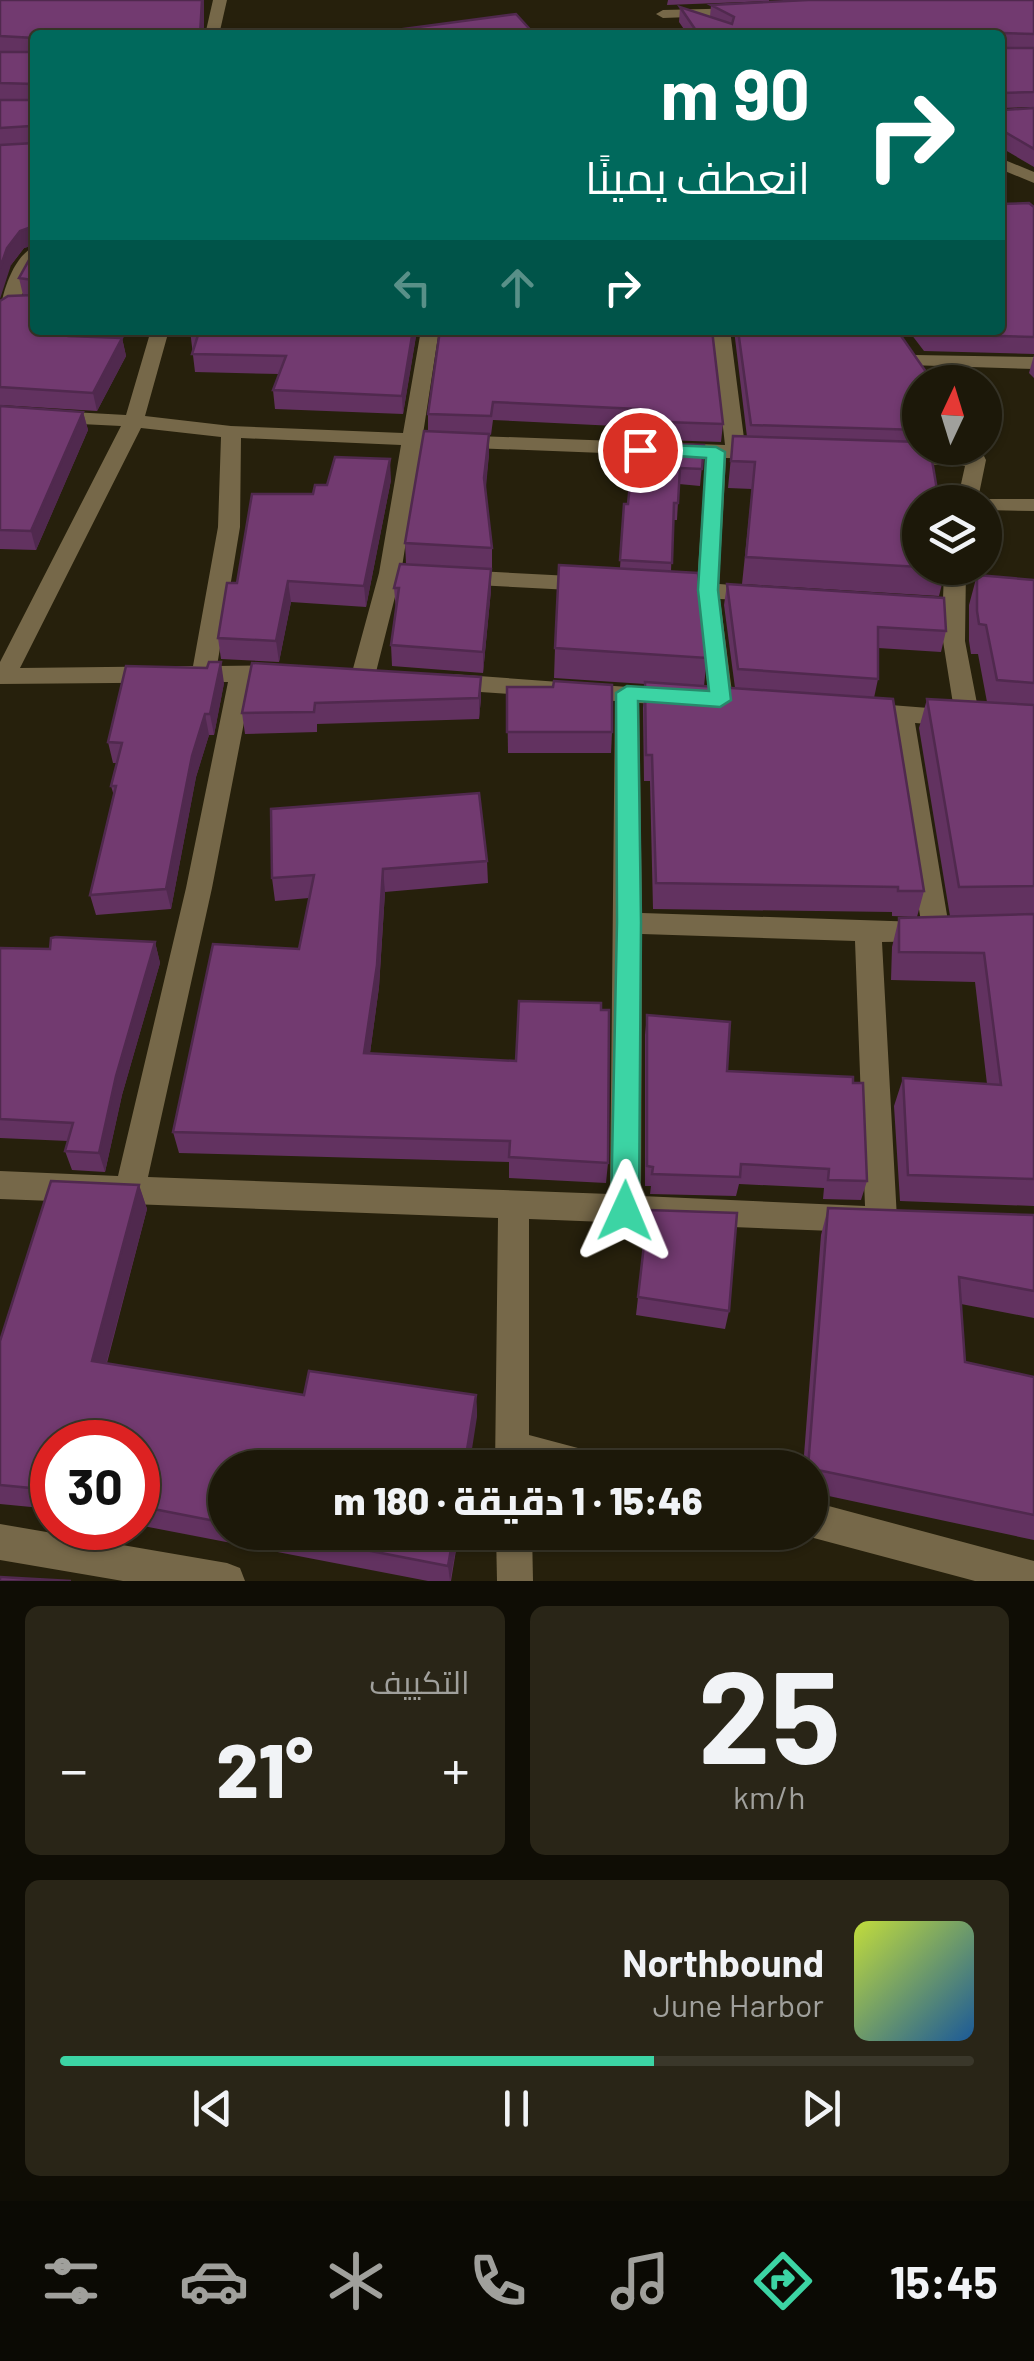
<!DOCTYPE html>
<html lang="ar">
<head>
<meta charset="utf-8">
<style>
  :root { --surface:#1c1809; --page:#292517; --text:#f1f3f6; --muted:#a0a09c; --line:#3a372a; --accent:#3cd4a4 }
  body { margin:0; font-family:Barlow,Cairo,sans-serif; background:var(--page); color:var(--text); direction:rtl; height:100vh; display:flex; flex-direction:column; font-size:38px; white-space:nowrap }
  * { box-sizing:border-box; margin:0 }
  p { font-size:32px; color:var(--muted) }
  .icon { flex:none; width:55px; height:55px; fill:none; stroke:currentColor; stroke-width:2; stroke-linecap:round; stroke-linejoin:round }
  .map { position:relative; height:1581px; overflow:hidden; direction:ltr }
  .side { display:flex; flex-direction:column; gap:25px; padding:25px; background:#0f0d05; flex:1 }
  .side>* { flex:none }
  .guide { position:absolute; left:30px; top:30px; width:975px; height:305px; border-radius:10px; box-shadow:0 2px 8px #0004,0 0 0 2px var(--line); direction:rtl; background:#00695c; color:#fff; overflow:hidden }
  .needle { width:65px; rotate:4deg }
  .tools { position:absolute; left:902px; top:365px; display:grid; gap:20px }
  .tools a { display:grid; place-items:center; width:100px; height:100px; border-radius:50%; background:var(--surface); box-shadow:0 2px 8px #0004,0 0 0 2px var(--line); font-size:50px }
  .speed { position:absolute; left:30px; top:1420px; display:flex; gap:20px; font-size:50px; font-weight:700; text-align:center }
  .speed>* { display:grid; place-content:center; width:130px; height:130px; border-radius:50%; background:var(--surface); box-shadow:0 2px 8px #0004,0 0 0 2px var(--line); line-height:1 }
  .speed .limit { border:15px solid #d22; background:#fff; color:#111 }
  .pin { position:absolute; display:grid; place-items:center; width:85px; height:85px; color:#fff; margin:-42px; border:5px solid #fff; border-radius:50%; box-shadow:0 2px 10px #0007 }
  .me { position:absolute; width:110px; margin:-55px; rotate:1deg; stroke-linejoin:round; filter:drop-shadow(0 0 8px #0008) }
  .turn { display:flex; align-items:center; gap:35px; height:210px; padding:0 30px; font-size:45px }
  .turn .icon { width:130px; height:130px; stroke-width:2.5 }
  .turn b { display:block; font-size:70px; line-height:85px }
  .lanes { display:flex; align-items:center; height:95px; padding:0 30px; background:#0003; justify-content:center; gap:50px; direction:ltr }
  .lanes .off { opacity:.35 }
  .big { font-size:75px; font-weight:800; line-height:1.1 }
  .side .card { flex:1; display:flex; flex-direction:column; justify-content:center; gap:15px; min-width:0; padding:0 35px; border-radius:15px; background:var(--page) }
  .side .dial { align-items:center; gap:0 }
  .dial b { font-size:130px; line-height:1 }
  .song { display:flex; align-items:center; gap:30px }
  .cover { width:120px; height:120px; border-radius:15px; background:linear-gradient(135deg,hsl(70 70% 55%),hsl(210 70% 35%)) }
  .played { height:10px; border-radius:5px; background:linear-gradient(90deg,var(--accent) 65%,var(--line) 65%) }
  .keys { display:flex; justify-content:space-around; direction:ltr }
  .heat { display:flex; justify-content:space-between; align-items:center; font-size:55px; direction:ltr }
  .side .tiles { flex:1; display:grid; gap:25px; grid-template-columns:1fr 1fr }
  .card:last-child { grid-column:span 2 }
  .trip { position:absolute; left:208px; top:1450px; width:620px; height:100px; border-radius:50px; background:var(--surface); box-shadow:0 2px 8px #0004,0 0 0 2px var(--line); font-weight:800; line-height:100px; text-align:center; direction:rtl }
  .menu { display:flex; height:160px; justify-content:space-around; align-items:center; background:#0b0a04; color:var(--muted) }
  .menu .icon { width:70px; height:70px }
  .menu .selected { color:var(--accent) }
  .menu b { font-size:45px; color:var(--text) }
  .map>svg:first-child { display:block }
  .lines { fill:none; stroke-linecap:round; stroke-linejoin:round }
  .minor { fill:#766849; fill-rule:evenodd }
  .wall { fill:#623260 }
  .shaded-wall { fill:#50294e }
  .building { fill:#723a70; stroke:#50294e; stroke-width:2.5 }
  .route { fill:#3cd4a4; stroke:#278a6b; stroke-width:2.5 }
</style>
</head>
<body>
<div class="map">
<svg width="1034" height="1581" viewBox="0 0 1034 1581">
  <rect width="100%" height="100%" fill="#26200c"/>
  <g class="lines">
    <g class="minor">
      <path d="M213,0H227L219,35H205Z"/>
      <path d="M748,8V14L743,15L663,18L656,14L663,10Z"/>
      <path d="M1000,158L1034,172V183L1000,169Z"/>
      <path d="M35,246C35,268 22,309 0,318C0,296 13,256 35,246Z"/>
      <path d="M151,330H169L145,416L231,426L403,433L421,330H439L423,434L725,445L712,330H730L745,446L764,447L774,453L764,459L726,458L719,584L760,587L771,594L760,601L720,599L733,700L721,708L709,700L698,597L665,595L654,588L665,581L697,583L706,457L421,446L402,567L590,577L601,584L590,591L399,581L375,676L363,684L351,676L379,573L401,445L241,438L240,527L217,666L281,665L293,673L281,681H252L212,888L148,1177L610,1194L615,701L451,690L439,682L451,674L683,691L687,697L675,705L639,703L642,913L921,922L890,721L865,719L853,711L865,703L954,710L943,641V614L914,612L903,605L914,598L943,600L944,568H966L965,641L980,719L968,727L915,723L950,933L946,941L882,942L897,1219L892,1229L881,1233L870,1228L859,1232L529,1219V1435L608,1456L613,1468H495L498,1218L0,1199V1171L118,1176L186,888L228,682L0,684V662L121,426L0,420V408L126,415ZM141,428L221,437L218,527L193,666L20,668ZM642,934L855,941L865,1206L641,1196Z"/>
      <path d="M915,355L1034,357V369L908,365L906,361Z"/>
      <path d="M960,448H980L986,460L978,499H1034V511L985,510V502H957L965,466L899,463L889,457L899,451L963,453Z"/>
      <path d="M810,1501L1034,1561V1581H975L810,1537L800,1532H810Z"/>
      <path d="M0,1524L227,1563L240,1568L245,1581H123L0,1560Z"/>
      <path d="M496,1532H532L533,1581H497Z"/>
    </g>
  </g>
  <g class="wall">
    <path d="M0,0H204V35H35L82,330L79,337L122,338L126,356L97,411L0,405V301L23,295L19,278L34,251V245L24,248L11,265L0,145V100H29L0,99Z"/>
    <path d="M668,0H769V1L667,5Z"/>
    <path d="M1034,0V107L1003,108L1004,110L1034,108V167L1000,147V35H688L679,22L680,7L710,17L711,5Z"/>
    <path d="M1034,207V354L924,351L908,330H1000Z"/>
    <path d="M190,330H417L403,414L275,409L273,390L279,374L195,372Z"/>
    <path d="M440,330L723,424L721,442L635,439L636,427L493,420L491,435L489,434V454L485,490L492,548V569L406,564L405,543L428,431V414Z"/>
    <path d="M734,330H897L920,382V448L946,568L939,596L742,584L752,489L728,488L733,436L747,437Z"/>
    <path d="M1034,355V378L1029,373Z"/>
    <path d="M0,406L83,412L88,430L36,550L0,549Z"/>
    <path d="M704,445L700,486L679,484L677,520H673L671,571L707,658L704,686L735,688L724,605L727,584L946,631L941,652L878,648V679L874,698L924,891L917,917L892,916V912L653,909L650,781H644L643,708L645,684L554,678L555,648L620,568L624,504H628Z"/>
    <path d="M391,480L366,607L291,602L279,662L221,659L218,638L237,583L313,494L327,485Z"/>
    <path d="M977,575L1034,580V914L950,916L919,728L927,699L987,702L978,654H971L969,641V605Z"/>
    <path d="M394,588L491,590L483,673L392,666L391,645L396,609Z"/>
    <path d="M252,663L481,698L479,719L317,724V732L245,734L242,713Z"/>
    <path d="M224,683L214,735H209L196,777L171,909L96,915L90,895L114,796L111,786L117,763H113L108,742Z"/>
    <path d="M507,687H553L612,732L611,753H508Z"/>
    <path d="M487,861L488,883L385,892L379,987L370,1053L608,1163L606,1183L509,1178V1162L179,1153L173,1132L299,949L309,898L275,901L272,878Z"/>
    <path d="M1034,914V1206L900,1201L894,1106L903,1078L987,1084L975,982L891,980L892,947L899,918Z"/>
    <path d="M155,942L160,963L122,1095L105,1172L72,1170L65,1151L68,1141L0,1138V948L50,949Z"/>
    <path d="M647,1015L727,1071L867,1181L861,1200L823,1199L824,1188L739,1184L736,1196L650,1194L651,1186H645V1035Z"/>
    <path d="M139,1185L147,1209L107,1363L304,1395H476L477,1417L225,1468V1532H459L451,1581H428L138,1525V1442H52V1509L0,1504V1341Z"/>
    <path d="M828,1208L1034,1215V1318L961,1304L965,1362L1034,1377V1540L810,1492V1468H803L821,1235Z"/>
    <path d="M648,1210L729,1311L725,1329L636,1315Z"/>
  </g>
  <g class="shaded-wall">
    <path d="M202,0H204V35H200Z"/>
    <path d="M34,226L35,245L24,248L11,265L0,299V268L7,248L20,231Z"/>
    <path d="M71,330H82L73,354L69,336Z"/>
    <path d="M413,330H417L403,414L402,396Z"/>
    <path d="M122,338L126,356L97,411L93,393Z"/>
    <path d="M83,412L88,430L36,550L31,531Z"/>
    <path d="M489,434V454L485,499L484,478Z"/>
    <path d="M390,459L391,480L366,607L364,586Z"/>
    <path d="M491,569V590L483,673V652Z"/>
    <path d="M288,581L291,602L279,662L276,641Z"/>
    <path d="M221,662L224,683L214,735L210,714Z"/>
    <path d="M481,677V698L479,719V698Z"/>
    <path d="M205,714L209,735L196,777L171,909L166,889L192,756Z"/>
    <path d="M383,869L385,892L379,987L367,1075L364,1053Z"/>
    <path d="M155,942L160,963L122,1095L105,1172L99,1153L116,1076Z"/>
    <path d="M139,1185L147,1209L101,1383L92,1361Z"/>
    <path d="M476,1395L477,1417L469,1468H464Z"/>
    <path d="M454,1532H459L450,1581L448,1566Z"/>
  </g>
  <g class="building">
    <path d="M0,0H202L200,35H35V45L34,38L0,36Z"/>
    <path d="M808,0H1034V34L1003,33L1000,43V35H699L680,7L732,24L734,17L711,5Z"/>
    <path d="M516,14L535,35H399L396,30Z"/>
    <path d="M1000,45L1003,48H1034V92L1003,93L1000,96Z"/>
    <path d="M35,49V94L34,84L0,83V52H31Z"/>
    <path d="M35,97V130L31,126L0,128V100H31Z"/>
    <path d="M1000,98L1004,110L1034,108V149L1000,129Z"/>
    <path d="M35,131V330H71L69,336L122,338L93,393L0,387V301L8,296L33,295V280L19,278L34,251V226L20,231L7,248L0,268V145L34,143Z"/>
    <path d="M1029,203L1034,207V337L927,334L924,330H1000V204Z"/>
    <path d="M190,330H413L402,396L273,390L286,356L192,354L199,332H189Z"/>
    <path d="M440,330H712L723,424L636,421L637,409L493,402L491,416L428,414Z"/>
    <path d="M738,330H897L933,382H920V430L751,425Z"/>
    <path d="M0,406L83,412L31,531L0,530Z"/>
    <path d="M424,431L489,434L484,478L492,548L405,543Z"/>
    <path d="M733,436L920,442V448H930L939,502H920V567L746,557L755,462L731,461Z"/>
    <path d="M634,443L704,445L702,469L680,468L678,503H674L672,563L620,560L624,504H628Z"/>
    <path d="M335,457L390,459L364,586L288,581L276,641L218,638L227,583H237L252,494H313L315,485H327Z"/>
    <path d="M400,564L491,569L483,652L391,645L399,588H394Z"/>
    <path d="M559,565L698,573L707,658L555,648Z"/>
    <path d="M977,575L1034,580V683L997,680L986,625L979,624L977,611Z"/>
    <path d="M727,584L944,598L946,631L878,627V679L738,669Z"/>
    <path d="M209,662H221L210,714H205L192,756L166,889L90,895L116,786H111L122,743L108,742L126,666L207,668Z"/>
    <path d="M252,663L481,677L479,698L315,703L314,712L242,713Z"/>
    <path d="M554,681L612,685V732H507V687H553Z"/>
    <path d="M645,682L893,699L924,891H898V887L656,883L652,755H646Z"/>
    <path d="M927,699L1034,705V886L959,887Z"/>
    <path d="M479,793L487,861L383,869L377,965L364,1053L516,1061L519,1001L601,1003V1010H609L608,1163L509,1157L510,1141L173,1132L213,944L299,949L314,875L272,878L271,809Z"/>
    <path d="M1034,914V1179L908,1175L903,1078L1001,1085L984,953L899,952V918Z"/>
    <path d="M56,937L155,942L116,1076L99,1153L65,1151L73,1123L0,1119V948L50,949L51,938Z"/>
    <path d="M647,1015L730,1022L727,1071L853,1077V1083H863L867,1181L828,1180L829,1169L741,1164L740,1177L652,1174L653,1167L647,1166Z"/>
    <path d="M51,1181L139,1185L92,1361L304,1395L309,1371L476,1395L464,1468H225V1523L138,1506V1442H52V1490L0,1485V1341Z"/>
    <path d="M828,1208L1034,1215V1291L959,1277L965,1362L1034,1377V1515L808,1468Z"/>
    <path d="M648,1210L737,1213L729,1311L638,1297Z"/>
    <path d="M273,1532H454L448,1566Z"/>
    <path d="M0,1577L71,1581H0Z"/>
  </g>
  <path class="route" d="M640,444L716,447L725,452L718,590L731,700L720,707L638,701L641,922L639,1211L635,1220L625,1224L615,1220L611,1211L617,922L616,693L627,686L709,691L698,590L706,458L634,453L631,450Z"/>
</svg>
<div class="tools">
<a><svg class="needle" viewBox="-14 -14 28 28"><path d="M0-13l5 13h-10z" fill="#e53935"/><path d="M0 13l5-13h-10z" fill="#a0a09c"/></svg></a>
<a><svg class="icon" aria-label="layers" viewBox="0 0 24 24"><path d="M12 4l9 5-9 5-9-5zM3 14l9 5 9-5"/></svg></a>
</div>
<div class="speed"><div class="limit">30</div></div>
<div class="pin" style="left:640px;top:450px;background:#d93025"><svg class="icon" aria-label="arrive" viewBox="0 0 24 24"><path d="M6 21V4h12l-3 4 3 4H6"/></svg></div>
<svg class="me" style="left:625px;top:1211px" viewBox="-20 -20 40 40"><path d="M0-17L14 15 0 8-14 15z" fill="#3cd4a4" stroke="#fff" stroke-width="4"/></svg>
<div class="trip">15:46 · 1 دقيقة · 180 m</div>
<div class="guide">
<div class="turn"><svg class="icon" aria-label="right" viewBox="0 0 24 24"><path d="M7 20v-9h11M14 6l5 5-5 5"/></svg><div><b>90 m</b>انعطف يمينًا</div></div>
<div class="lanes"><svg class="icon off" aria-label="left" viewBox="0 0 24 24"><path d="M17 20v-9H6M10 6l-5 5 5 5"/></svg><svg class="icon off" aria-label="ahead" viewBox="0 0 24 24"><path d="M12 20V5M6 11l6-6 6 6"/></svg><svg class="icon" aria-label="right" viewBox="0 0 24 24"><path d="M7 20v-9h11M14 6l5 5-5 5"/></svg></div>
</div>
</div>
<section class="side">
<div class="tiles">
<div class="card dial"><b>25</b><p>km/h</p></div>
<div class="card"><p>التكييف</p>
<div class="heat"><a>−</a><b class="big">21°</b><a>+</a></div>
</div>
<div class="card">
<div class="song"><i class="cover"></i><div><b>Northbound</b><p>June Harbor</p></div></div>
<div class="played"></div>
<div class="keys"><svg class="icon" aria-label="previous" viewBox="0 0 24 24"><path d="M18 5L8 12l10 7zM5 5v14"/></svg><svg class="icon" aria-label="pause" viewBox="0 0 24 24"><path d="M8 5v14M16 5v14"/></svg><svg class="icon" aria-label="next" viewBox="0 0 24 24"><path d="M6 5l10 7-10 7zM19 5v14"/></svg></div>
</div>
</div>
</section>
<nav class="menu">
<b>15:45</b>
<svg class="icon selected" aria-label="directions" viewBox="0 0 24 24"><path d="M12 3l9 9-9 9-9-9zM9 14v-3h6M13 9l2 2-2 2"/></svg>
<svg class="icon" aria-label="music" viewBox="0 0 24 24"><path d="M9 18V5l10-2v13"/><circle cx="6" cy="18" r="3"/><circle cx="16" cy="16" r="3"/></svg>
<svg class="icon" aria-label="phone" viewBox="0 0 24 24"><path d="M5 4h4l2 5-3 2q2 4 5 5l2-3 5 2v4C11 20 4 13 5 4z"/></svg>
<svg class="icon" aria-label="climate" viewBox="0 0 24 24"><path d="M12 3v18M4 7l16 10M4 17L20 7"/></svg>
<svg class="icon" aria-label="car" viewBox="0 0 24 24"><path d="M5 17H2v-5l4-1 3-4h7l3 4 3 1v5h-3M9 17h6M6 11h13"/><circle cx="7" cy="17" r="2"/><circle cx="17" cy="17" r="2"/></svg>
<svg class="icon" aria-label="filters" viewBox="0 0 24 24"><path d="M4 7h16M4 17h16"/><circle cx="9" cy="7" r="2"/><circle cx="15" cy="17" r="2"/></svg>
</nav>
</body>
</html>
